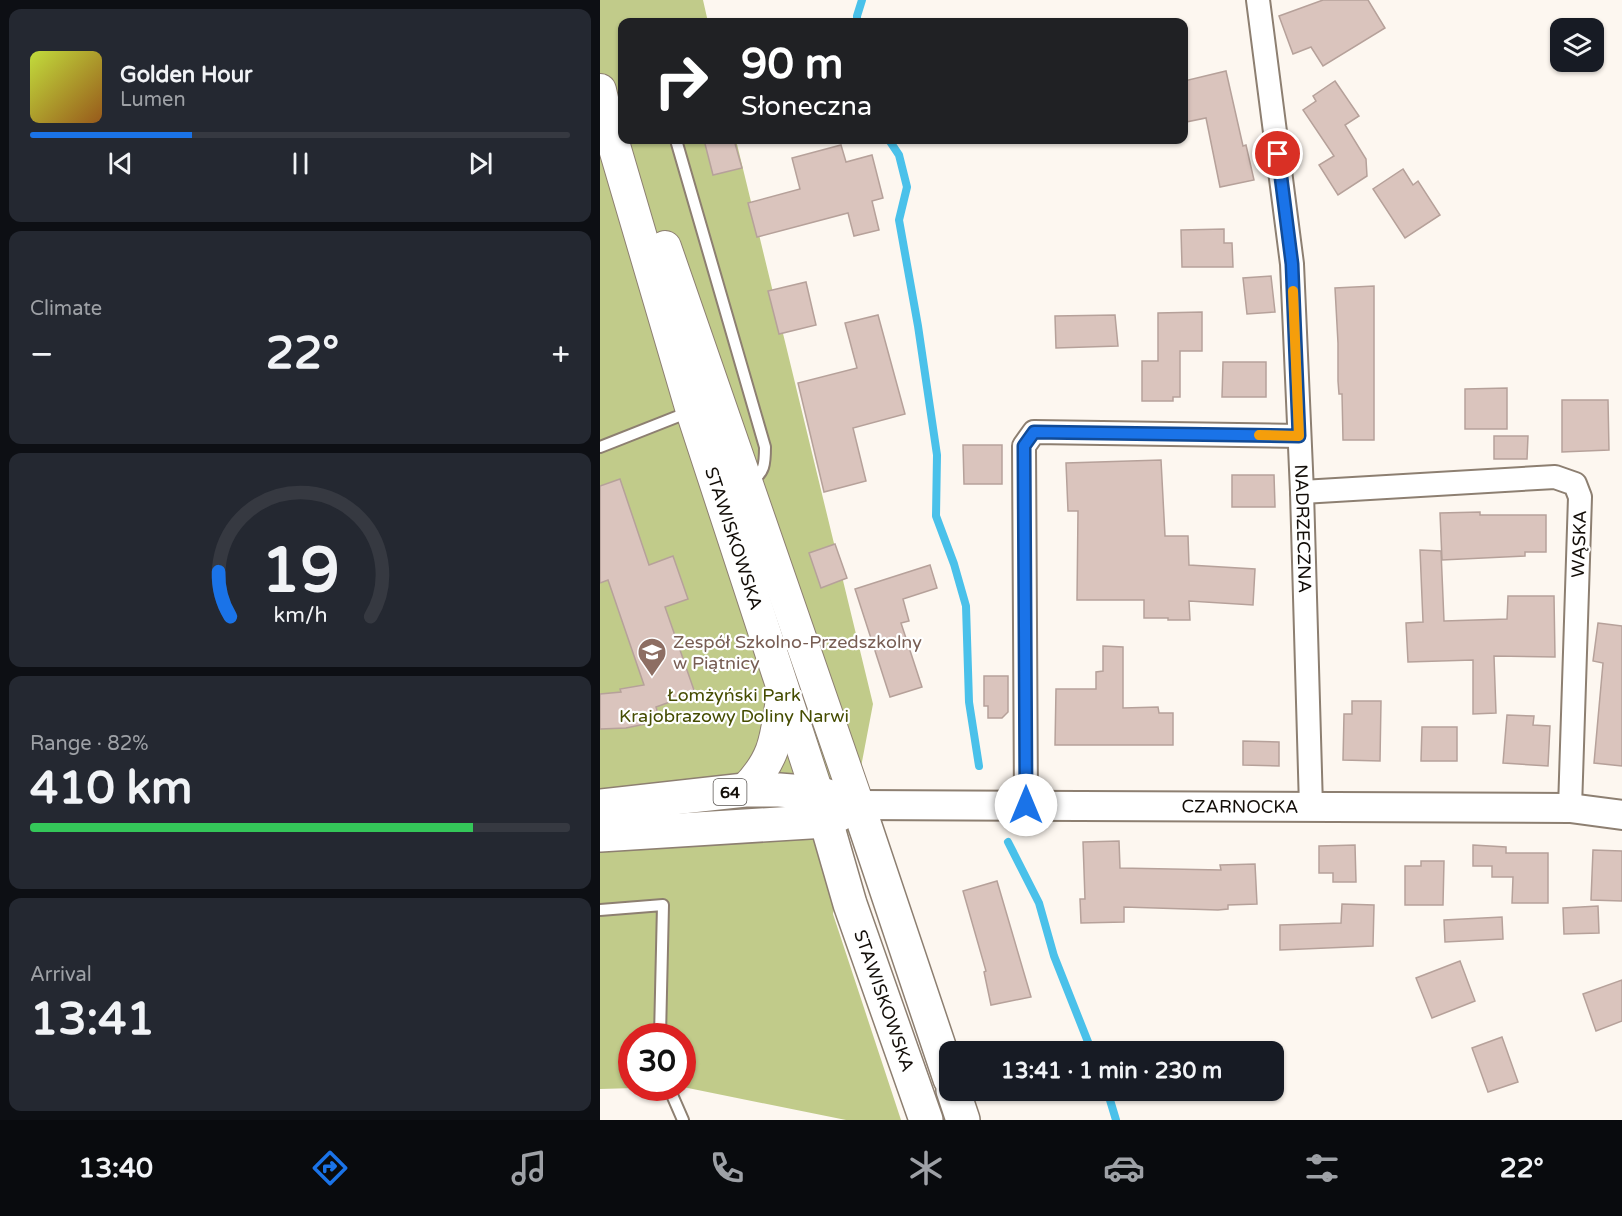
<!DOCTYPE html>
<html lang="en">
<head>
<meta charset="utf-8">
<style>
  :root { --surface:#171b24; --page:#242831; --text:#f1f3f6; --muted:#9ea1a6; --line:#363941; --accent:#1a73e8 }
  body { margin:0; font-family:"Varela Round",sans-serif; background:var(--page); color:var(--text); height:100vh; display:flex; flex-direction:column; font-size:22px; white-space:nowrap }
  * { box-sizing:border-box; margin:0 }
  p { font-size:20px; color:var(--muted) }
  .icon { flex:none; width:33px; height:33px; fill:none; stroke:currentColor; stroke-width:2; stroke-linecap:round; stroke-linejoin:round }
  .map { position:relative; flex:1; overflow:hidden }
  .details { display:flex; flex-direction:column; gap:9px; padding:9px; background:#0d0f14; width:600px }
  .details>* { flex:none }
  .guide { position:absolute; left:18px; top:18px; width:570px; height:126px; border-radius:12px; box-shadow:0 2px 4px #0004; background:#202124; color:#fff; overflow:hidden }
  .tools { position:absolute; left:950px; top:18px; display:grid; gap:12px }
  .tools a { display:grid; place-items:center; width:54px; height:54px; border-radius:12px; background:var(--surface); box-shadow:0 2px 4px #0004; font-size:30px }
  .speed { position:absolute; left:18px; top:1023px; display:flex; gap:12px; font-size:30px; font-weight:700; text-align:center }
  .speed>* { display:grid; place-content:center; width:78px; height:78px; border-radius:50%; background:var(--surface); box-shadow:0 2px 4px #0004; line-height:1 }
  .speed .limit { border:9px solid #d22; background:#fff; color:#111 }
  .pin { position:absolute; display:grid; place-items:center; width:51px; height:51px; color:#fff; margin:-26px; border:3px solid #fff; border-radius:50%; box-shadow:0 2px 6px #0007 }
  .me { position:absolute; width:66px; margin:-33px; rotate:0deg; stroke-linejoin:round; filter:drop-shadow(0 0 4px #0008) }
  .turn { display:flex; align-items:center; gap:21px; height:126px; padding:0 24px; font-size:27px }
  .turn .icon { width:78px; height:78px; stroke-width:2.5 }
  .turn b { display:block; font-size:42px; line-height:51px }
  .big { font-size:45px; font-weight:700; line-height:1.1 }
  .details .tile { flex:1; display:flex; flex-direction:column; justify-content:center; gap:9px; min-width:0; padding:0 21px; border-radius:12px; background:var(--page) }
  .details .dial { align-items:center; gap:0 }
  .dial svg { height:156px; overflow:visible; fill:none; stroke:var(--line); stroke-width:7; stroke-linecap:round; text-anchor:middle }
  .dial text { fill:var(--text); stroke:none }
  .song { display:flex; align-items:center; gap:18px }
  .cover { width:72px; height:72px; border-radius:9px; background:linear-gradient(135deg,hsl(70 70% 55%),hsl(30 70% 35%)) }
  .played { height:6px; border-radius:3px; background:linear-gradient(90deg,var(--accent) 30%,var(--line) 30%) }
  .keys { display:flex; justify-content:space-around; direction:ltr }
  .heat { display:flex; justify-content:space-between; align-items:center; font-size:33px; direction:ltr }
  .charge { height:9px; border-radius:4px; background:linear-gradient(90deg,#34c759 82%,var(--line) 0) }
  .trip { position:absolute; left:339px; top:1041px; width:345px; height:60px; border-radius:12px; background:var(--surface); box-shadow:0 2px 4px #0004; font-weight:700; line-height:60px; text-align:center }
  .dock { display:flex; height:96px; justify-content:space-around; align-items:center; background:#090b0e; color:var(--muted) }
  .dock .icon { width:42px; height:42px }
  .dock .active { color:var(--accent) }
  .dock b { font-size:27px; color:var(--text) }
  main { display:flex; flex:1; min-height:0 }
  .map>svg:first-child { display:block }
  .green { fill:#c1cb8a }
  .lines { fill:none; stroke-linecap:round; stroke-linejoin:round }
  .stream { stroke:#4ac1ea; stroke-width:8 }
  .building { fill:#dac4bd; stroke:#b6a19a; stroke-width:1.5 }
  .service-casing { stroke:#8d7f71; stroke-width:14 }
  .minor-casing { stroke:#8d7f71; stroke-width:26 }
  .tertiary-casing { stroke:#8d7f71; stroke-width:32 }
  .secondary-casing { stroke:#8d7f71; stroke-width:34 }
  .primary-casing { stroke:#8d7f71; stroke-width:36 }
  .service { stroke:#fff; stroke-width:10 }
  .minor { stroke:#fff; stroke-width:22 }
  .tertiary { stroke:#fff; stroke-width:28 }
  .secondary { stroke:#fff; stroke-width:32 }
  .primary { stroke:#fff; stroke-width:33 }
  .route-casing { stroke:#114b97; stroke-width:15 }
  .route { stroke:#1a73e8; stroke-width:10 }
  .slow { stroke:#f59e0b; stroke-width:10 }
  .labels { text-anchor:middle; stroke-width:4.5; stroke-linejoin:round; paint-order:stroke }
  .shield { fill:#fff; stroke:#5a5653; stroke-width:1.5 }
  .shield-label { font-size:16px; font-weight:bold; fill:#130e09 }
  .street-label { font-size:18px; fill:#130e09; stroke:#fff }
  .education-label { font-size:18px; fill:#785e54; stroke:#fff; text-anchor:start }
  .park-label { font-size:18px; fill:#454c01; stroke:#fff }
</style>
</head>
<body>
<main>
<section class="details">
<div class="tile">
<div class="song"><i class="cover"></i><div><b>Golden Hour</b><p>Lumen</p></div></div>
<div class="played"></div>
<div class="keys"><svg class="icon" aria-label="previous" viewBox="0 0 24 24"><path d="M18 5L8 12l10 7zM5 5v14"/></svg><svg class="icon" aria-label="pause" viewBox="0 0 24 24"><path d="M8 5v14M16 5v14"/></svg><svg class="icon" aria-label="next" viewBox="0 0 24 24"><path d="M6 5l10 7-10 7zM19 5v14"/></svg></div>
</div>
<div class="tile"><p>Climate</p>
<div class="heat"><a>−</a><b class="big">22°</b><a>+</a></div>
</div>
<div class="tile dial"><svg viewBox="0 0 100 80">
<path d="M14 69A42 42 0 1 1 86 69"/>
<path d="M14 69A42 42 0 0 1 8 46" stroke="#1a73e8"/>
<text x="50" y="56" font-size="32" font-weight="700">19</text>
<text x="50" y="72" font-size="11">km/h</text>
</svg></div>
<div class="tile"><p>Range · 82%</p><b class="big">410 km</b><div class="charge"></div></div>
<div class="tile"><p>Arrival</p><b class="big">13:41</b></div>
</section>
<div class="map">
<svg width="1022" height="1120" viewBox="0 0 1022 1120">
  <rect width="100%" height="100%" fill="#fdf7f0"/>
  <path class="green" d="M0,0H103L108,22H22V140H136L273,704L233,914L301,1120H246L83,1087L82,1036H32V1088H35L0,1089Z"/>
  <g class="lines">
    <g class="stream">
      <path d="M257,22V16L262,0"/>
      <path d="M289,140L299,155L307,187L299,220L318,326L337,455L336,516L354,564L366,606L369,702L379,766"/>
      <path d="M408,842L439,903L454,956L492,1052"/>
      <path d="M507,1090L516,1120"/>
    </g>
  </g>
  <g class="building">
    <path d="M723,0H768L785,28L723,66L711,47L693,54L679,16Z"/>
    <path d="M626,71L643,146L646,145L654,180L620,187L606,118L586,122L584,111V81Z"/>
    <path d="M735,81L759,116L745,125L766,159L767,176L738,195L719,165L734,156L703,110L716,101L713,96Z"/>
    <path d="M104,140H134L142,168L113,175Z"/>
    <path d="M241,145L246,162L272,155L283,198L272,201L279,230L254,236L248,213L157,237L148,203L200,189L192,158Z"/>
    <path d="M803,169L813,185L818,181L840,215L805,238L773,189Z"/>
    <path d="M624,229V243H632L633,267H582L581,230Z"/>
    <path d="M671,276L675,312L647,314L643,278Z"/>
    <path d="M206,282L216,325L179,334L168,291Z"/>
    <path d="M774,286V440H743L742,394H739L738,381V343L735,288Z"/>
    <path d="M602,312V351H580V397H573V401H542V361H558V313Z"/>
    <path d="M278,315L305,414L253,428L266,481L224,492L198,383L257,368L245,323Z"/>
    <path d="M515,315L518,346L456,348L455,316Z"/>
    <path d="M623,362H666V397H622Z"/>
    <path d="M907,388V429H865V389Z"/>
    <path d="M962,400H1008L1009,450L962,452Z"/>
    <path d="M894,436H928L927,459H894Z"/>
    <path d="M363,445H402V484H364Z"/>
    <path d="M561,460L565,536H588L589,565L655,569L653,605L589,601L590,620H568V618H544V600H477L478,511H468L466,463Z"/>
    <path d="M632,475H674L675,507H632Z"/>
    <path d="M20,479L49,565L73,556L88,599L65,607L95,693L56,707L60,721L26,728L0,729V694L21,692L20,689L44,685L8,580L0,583V486Z"/>
    <path d="M880,512V515H946V552H925V556L842,560L840,513Z"/>
    <path d="M235,544L247,578L221,588L209,553Z"/>
    <path d="M820,550L841,551L844,621L907,619L908,596H954L955,657L894,656L896,713L873,714V660L808,662L806,623L823,622Z"/>
    <path d="M330,565L337,588L303,599L309,621L301,623L322,687L290,697L255,589Z"/>
    <path d="M998,623L1022,626V766L994,763L1003,663L993,661Z"/>
    <path d="M503,646L523,647V708L558,707L559,713H573V745H455L456,689H496V672L503,671Z"/>
    <path d="M384,676H408V712L402,718H388V706H384Z"/>
    <path d="M752,701H781L780,761L743,760L744,714H752Z"/>
    <path d="M907,715L934,716L933,725L950,726L948,766L903,763Z"/>
    <path d="M822,727H857V761H821Z"/>
    <path d="M643,741L679,742V766L643,765Z"/>
    <path d="M519,841L520,868L621,870L620,865L655,864L657,904L628,905V909L618,910L524,907V922L481,923L480,899H485L483,842Z"/>
    <path d="M755,845L756,882H733V873H719V846Z"/>
    <path d="M873,845L906,847V853H948V903H912L913,877H892V866H873Z"/>
    <path d="M993,850L1022,851V901L991,900Z"/>
    <path d="M821,861H844L843,905H805V866H821Z"/>
    <path d="M397,881L431,997L391,1005L384,972L386,971L363,891Z"/>
    <path d="M742,904L774,905L773,946L680,950V925L741,923Z"/>
    <path d="M998,906L999,933L964,934L963,908Z"/>
    <path d="M902,917L903,939L845,942L844,920Z"/>
    <path d="M860,961L875,1001L832,1018L816,978Z"/>
    <path d="M1022,980V1021L996,1031L983,994Z"/>
    <path d="M902,1037L918,1082L888,1092L872,1048Z"/>
    <path d="M416,1090H441L442,1092L419,1100Z"/>
  </g>
  <g class="lines">
    <g class="service-casing">
      <g id="service">
        <path d="M76,140L165,447C165,462 165,475 149,481"/>
        <path d="M0,447L89,412"/>
        <path d="M0,910L63,905L60,1036"/>
        <path d="M69,1088L83,1120"/>
      </g>
    </g>
    <g class="minor-casing">
      <g id="minor">
        <path id="s1" d="M658,0L692,264L702,492L711,807"/>
        <path d="M702,492L955,477L975,484L980,497L970,808"/>
        <path d="M426,805L424,446L434,432L699,436"/>
      </g>
    </g>
    <g class="tertiary-casing">
      <g id="tertiary">
        <path id="s2" d="M258,805L970,808L1022,815"/>
      </g>
    </g>
    <g class="secondary-casing">
      <g id="secondary">
        <path id="s3" d="M0,90L8,125L92,411L225,817"/>
        <path d="M65,247L258,805"/>
        <path d="M145,790C175,759 176,740 182,699"/>
      </g>
    </g>
    <g class="primary-casing">
      <g id="primary">
        <path d="M258,805L350,1079"/>
        <path d="M0,806L145,790H179L218,793L258,805"/>
        <path id="s4" d="M226,821L250,904L326,1120"/>
        <path d="M0,835L226,821L246,811"/>
        <path d="M353,1090L363,1120"/>
      </g>
    </g>
    <use href="#service" class="service"/>
    <use href="#minor" class="minor"/>
    <use href="#tertiary" class="tertiary"/>
    <use href="#secondary" class="secondary"/>
    <use href="#primary" class="primary"/>
  </g>
  <g class="lines">
    <g class="route-casing">
      <path id="route" d="M426,805L424,446L434,432L699,436L692,264L678,154"/>
    </g>
    <use href="#route" class="route"/>
    <path class="slow" d="M659,435L699,436L693,291"/>
  </g>
  <defs>
    <g id="school-pin" transform="scale(1.5)"><path d="M0 17L-7.5 6A9.5 9.5 0 1 1 7.5 6Z" fill="#8d6e63" stroke="#fff"/><path d="M0-5L7-2L0 1L-7-2ZM-4 1L0 2.5L4 1V4Q0 6-4 4Z" fill="#fff"/></g>
  </defs>
  <g fill-rule="evenodd">
    <use href="#school-pin" x="52" y="652"/>
  </g>
  <g class="labels">
    <rect class="shield" x="113.5" y="779" width="33" height="26" rx="4.5"/>
    <g class="shield-label">
      <text x="130" y="798">64</text>
    </g>
    <g class="street-label">
      <text dy="6" stroke="none"><textPath href="#s1" startOffset="531">NADRZECZNA</textPath></text>
      <text dy="6" stroke="none"><textPath href="#s3" startOffset="468">STAWISKOWSKA</textPath></text>
      <text transform="translate(979 544) rotate(-88)" y="6">WĄSKA</text>
      <text dy="6" stroke="none"><textPath href="#s2" startOffset="382">CZARNOCKA</textPath></text>
      <text dy="6" stroke="none"><textPath href="#s4" startOffset="189">STAWISKOWSKA</textPath></text>
    </g>
    <g class="education-label">
      <text x="73" y="648">Zespół Szkolno-Przedszkolny<tspan x="73" dy="21">w Piątnicy</tspan></text>
    </g>
    <g class="park-label">
      <text x="134" y="701">Łomżyński Park<tspan x="134" dy="21">Krajobrazowy Doliny Narwi</tspan></text>
    </g>
  </g>
</svg>
<div class="tools">
<a><svg class="icon" aria-label="layers" viewBox="0 0 24 24"><path d="M12 4l9 5-9 5-9-5zM3 14l9 5 9-5"/></svg></a>
</div>
<div class="speed"><div class="limit">30</div></div>
<div class="pin" style="left:678px;top:154px;background:#d93025"><svg class="icon" aria-label="arrive" viewBox="0 0 24 24"><path d="M6 21V4h12l-3 4 3 4H6"/></svg></div>
<svg class="me" style="left:426px;top:805px" viewBox="-20 -20 40 40"><circle r="19" fill="#fff"/><path d="M0-13L10 11 0 6-10 11z" fill="#1a73e8"/></svg>
<div class="trip">13:41 · 1 min · 230 m</div>
<div class="guide">
<div class="turn"><svg class="icon" aria-label="right" viewBox="0 0 24 24"><path d="M7 20v-9h11M14 6l5 5-5 5"/></svg><div><b>90 m</b>Słoneczna</div></div>
</div>
</div>
</main>
<nav class="dock">
<b>13:40</b>
<svg class="icon active" aria-label="directions" viewBox="0 0 24 24"><path d="M12 3l9 9-9 9-9-9zM9 14v-3h6M13 9l2 2-2 2"/></svg>
<svg class="icon" aria-label="music" viewBox="0 0 24 24"><path d="M9 18V5l10-2v13"/><circle cx="6" cy="18" r="3"/><circle cx="16" cy="16" r="3"/></svg>
<svg class="icon" aria-label="phone" viewBox="0 0 24 24"><path d="M5 4h4l2 5-3 2q2 4 5 5l2-3 5 2v4C11 20 4 13 5 4z"/></svg>
<svg class="icon" aria-label="climate" viewBox="0 0 24 24"><path d="M12 3v18M4 7l16 10M4 17L20 7"/></svg>
<svg class="icon" aria-label="car" viewBox="0 0 24 24"><path d="M5 17H2v-5l4-1 3-4h7l3 4 3 1v5h-3M9 17h6M6 11h13"/><circle cx="7" cy="17" r="2"/><circle cx="17" cy="17" r="2"/></svg>
<svg class="icon" aria-label="filters" viewBox="0 0 24 24"><path d="M4 7h16M4 17h16"/><circle cx="9" cy="7" r="2"/><circle cx="15" cy="17" r="2"/></svg>
<b>22°</b>
</nav>
</body>
</html>
